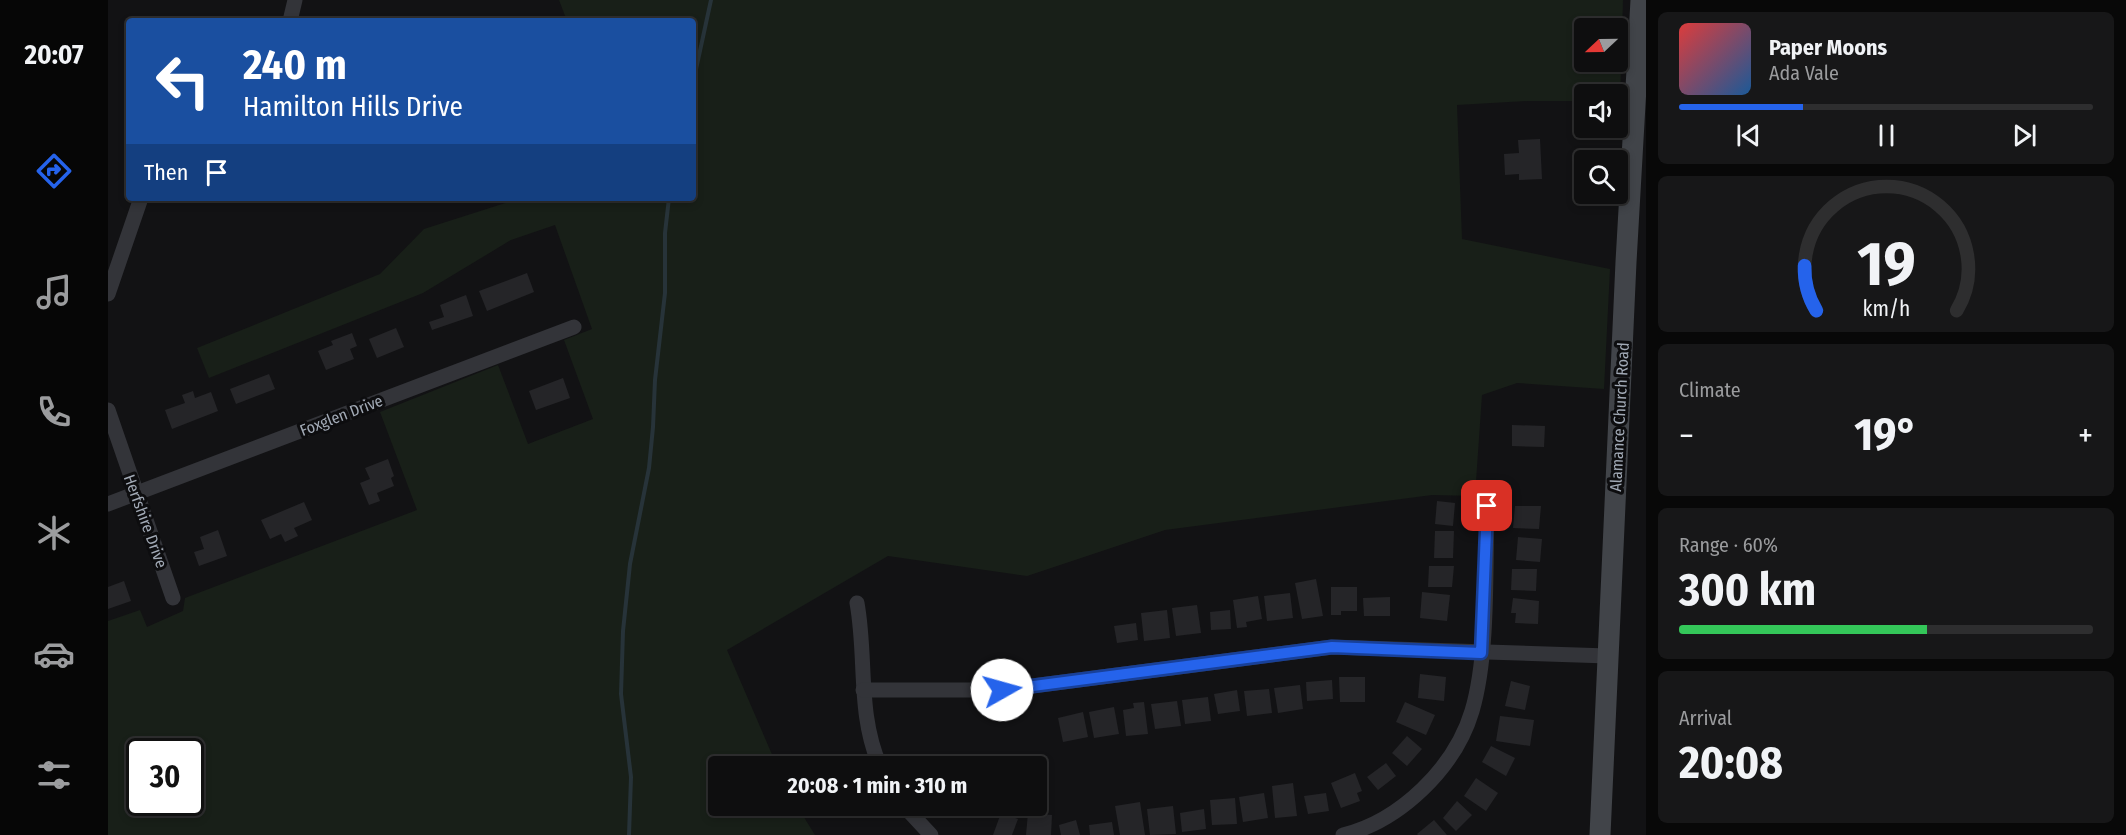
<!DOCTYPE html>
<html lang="en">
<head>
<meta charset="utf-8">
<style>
  :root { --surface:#0e0e0f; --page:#171718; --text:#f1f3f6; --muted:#9b9c9e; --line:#2e2e2f; --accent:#2563eb }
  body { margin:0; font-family:"Fira Sans Condensed",sans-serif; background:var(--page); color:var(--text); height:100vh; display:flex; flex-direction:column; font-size:22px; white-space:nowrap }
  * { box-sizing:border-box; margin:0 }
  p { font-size:20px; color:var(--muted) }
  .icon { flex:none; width:33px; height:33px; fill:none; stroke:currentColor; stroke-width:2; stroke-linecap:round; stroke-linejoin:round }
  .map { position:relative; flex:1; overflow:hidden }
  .drawer { display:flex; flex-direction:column; gap:12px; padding:12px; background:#080808; width:480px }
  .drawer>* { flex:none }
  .top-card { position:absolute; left:18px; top:18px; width:570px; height:183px; border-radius:6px; box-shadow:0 3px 9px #0003,0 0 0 2px var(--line); background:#1a4fa0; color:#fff; overflow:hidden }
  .needle { width:39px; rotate:248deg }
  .tools { position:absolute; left:1466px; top:18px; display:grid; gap:12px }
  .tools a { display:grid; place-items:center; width:54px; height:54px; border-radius:6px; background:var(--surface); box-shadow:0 3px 9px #0003,0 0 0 2px var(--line); font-size:30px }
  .speed { position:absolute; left:18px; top:738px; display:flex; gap:12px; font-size:30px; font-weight:700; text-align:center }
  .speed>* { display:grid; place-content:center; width:78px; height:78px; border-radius:50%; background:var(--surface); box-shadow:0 3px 9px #0003,0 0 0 2px var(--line); line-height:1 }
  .speed .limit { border:3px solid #111; border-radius:9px; background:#fff; color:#111 }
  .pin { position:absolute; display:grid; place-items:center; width:51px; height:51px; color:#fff; margin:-26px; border-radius:12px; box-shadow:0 3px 9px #0006 }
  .me { position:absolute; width:66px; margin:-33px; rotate:83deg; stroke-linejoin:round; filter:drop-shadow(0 0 4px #0008) }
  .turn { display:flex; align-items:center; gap:21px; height:126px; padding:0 18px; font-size:27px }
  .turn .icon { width:78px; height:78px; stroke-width:2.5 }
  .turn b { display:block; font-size:42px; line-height:51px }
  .then { display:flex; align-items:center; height:57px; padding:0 18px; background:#0003; gap:12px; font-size:22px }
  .big { font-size:45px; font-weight:700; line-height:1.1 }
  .drawer .card { flex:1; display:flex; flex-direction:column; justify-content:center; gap:9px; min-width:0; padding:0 21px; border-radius:9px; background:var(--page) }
  .drawer .dial { align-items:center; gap:0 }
  .dial svg { height:156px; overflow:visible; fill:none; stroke:var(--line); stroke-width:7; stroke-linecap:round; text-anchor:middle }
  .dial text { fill:var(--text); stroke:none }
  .song { display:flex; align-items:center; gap:18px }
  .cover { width:72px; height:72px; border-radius:9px; background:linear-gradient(135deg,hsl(0 70% 55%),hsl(210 70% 35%)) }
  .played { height:6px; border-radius:3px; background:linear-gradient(90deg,var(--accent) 30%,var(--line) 30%) }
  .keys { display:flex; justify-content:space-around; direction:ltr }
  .heat { display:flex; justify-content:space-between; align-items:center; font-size:33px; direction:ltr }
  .charge { height:9px; border-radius:4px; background:linear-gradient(90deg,#34c759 60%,var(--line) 0) }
  .trip { position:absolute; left:600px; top:756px; width:339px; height:60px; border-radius:6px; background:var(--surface); box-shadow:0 3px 9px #0003,0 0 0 2px var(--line); font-weight:700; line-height:60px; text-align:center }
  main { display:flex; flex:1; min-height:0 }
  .tab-bar { display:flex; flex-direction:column; width:108px; justify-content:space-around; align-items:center; background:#060606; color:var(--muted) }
  .tab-bar .icon { width:42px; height:42px }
  .tab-bar .active { color:var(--accent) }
  .tab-bar b { font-size:27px; color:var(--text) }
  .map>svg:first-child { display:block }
  .green { fill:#181f18; fill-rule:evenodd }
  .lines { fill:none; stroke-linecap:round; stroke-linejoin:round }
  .stream { stroke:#273339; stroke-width:4 }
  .building { fill:#252528 }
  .street { stroke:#333439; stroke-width:15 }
  .secondary { stroke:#414449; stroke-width:21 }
  .route-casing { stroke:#184099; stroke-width:15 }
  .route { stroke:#2563eb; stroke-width:10 }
  .labels { text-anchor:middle; stroke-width:6; stroke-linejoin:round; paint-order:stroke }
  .street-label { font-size:16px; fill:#a2aab6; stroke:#0d0d0f }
</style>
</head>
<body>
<main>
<nav class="tab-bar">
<b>20:07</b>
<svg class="icon active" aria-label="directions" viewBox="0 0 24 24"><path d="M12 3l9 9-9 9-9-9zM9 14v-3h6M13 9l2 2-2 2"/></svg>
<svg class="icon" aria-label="music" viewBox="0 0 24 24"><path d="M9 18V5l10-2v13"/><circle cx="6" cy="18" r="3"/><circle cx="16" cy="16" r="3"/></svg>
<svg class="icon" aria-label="phone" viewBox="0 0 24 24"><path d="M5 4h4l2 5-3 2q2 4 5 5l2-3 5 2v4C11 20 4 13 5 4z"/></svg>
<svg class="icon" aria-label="climate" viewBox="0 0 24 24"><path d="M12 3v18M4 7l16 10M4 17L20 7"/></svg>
<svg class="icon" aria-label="car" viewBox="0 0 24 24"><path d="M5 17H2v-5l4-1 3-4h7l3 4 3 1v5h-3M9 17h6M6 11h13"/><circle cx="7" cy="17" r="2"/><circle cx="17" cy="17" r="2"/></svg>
<svg class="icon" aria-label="filters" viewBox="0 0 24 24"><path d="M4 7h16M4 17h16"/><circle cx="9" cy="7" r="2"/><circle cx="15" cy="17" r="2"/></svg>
</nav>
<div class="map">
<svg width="1538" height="835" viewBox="0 0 1538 835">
  <rect width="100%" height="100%" fill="#121214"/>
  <path class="green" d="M451,0H1515L1512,101H1509V94H1476V101H1420L1349,105L1354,239L1502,269L1496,389L1409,383L1374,395L1367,496L1324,495L1057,530L919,576L780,556L619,650L669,766H610V806H689L707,835H0V621L32,610L39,627L75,611L77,598L309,510L272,412L390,365L420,444L485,419L456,340L484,329L447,225L403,240L315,293L101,378L89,348L272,274L316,229L413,198H585V21H459ZM1476,28H1509V62H1476ZM32,752H82V802H32Z"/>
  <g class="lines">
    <g class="stream">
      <path d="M585,83L603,0"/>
      <path d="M521,835L523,777L513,694L515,631L522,564L541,468L545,427L547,380L557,293V233L561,198"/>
    </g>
  </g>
  <g class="building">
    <path d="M1432,139L1434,179L1411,180V174L1397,175L1396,154L1411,153L1410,140Z"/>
    <path d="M419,273L426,292L379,311L371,291Z"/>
    <path d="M358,295L365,316L324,330L321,322L336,317L332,305Z"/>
    <path d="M288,328L296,347L269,358L261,339Z"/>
    <path d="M244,333L249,346L242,349L246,359L218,370L210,351L225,345L223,341Z"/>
    <path d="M161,374L167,389L128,404L122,389Z"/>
    <path d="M455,378L462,398L428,410L421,391Z"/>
    <path d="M85,391L87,398L103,392L110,411L64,429L57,410L77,403L74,395Z"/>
    <path d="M1404,425L1437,426L1436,447L1404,446Z"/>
    <path d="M280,459L286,476L283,478L286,486L269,493L272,501L261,505L252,483L262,479L257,468Z"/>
    <path d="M1329,501L1347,503L1345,526L1327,524Z"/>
    <path d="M196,502L204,520L186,528L190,536L177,542L173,534L162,539L153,520Z"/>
    <path d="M1407,506H1433L1431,529L1405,528Z"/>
    <path d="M110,530L119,556L91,566L86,552L96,549L92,537Z"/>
    <path d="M1327,531H1346L1345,558H1326Z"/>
    <path d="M1410,537L1434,539L1432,562L1408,560Z"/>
    <path d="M1321,566H1346L1344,587H1320Z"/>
    <path d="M1404,569H1429L1428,591L1403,590Z"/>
    <path d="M1208,579L1215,616L1194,619L1187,583Z"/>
    <path d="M16,581L23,601L0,609V587Z"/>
    <path d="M1223,587H1249V611H1233V615H1223Z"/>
    <path d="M1314,592L1342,595L1339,621L1312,618Z"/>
    <path d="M1182,593L1185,618L1159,621L1156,596Z"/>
    <path d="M1150,596L1154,619L1138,622L1139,627L1129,628L1125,600Z"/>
    <path d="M1282,597V616H1256L1255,598Z"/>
    <path d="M1405,598L1431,601L1430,624L1407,623L1408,613H1403Z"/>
    <path d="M1089,605L1093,633L1068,636L1064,608Z"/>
    <path d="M1059,610L1062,638L1036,641L1033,613Z"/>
    <path d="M1122,610L1123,629L1103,630L1102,612Z"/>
    <path d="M1028,623L1030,640L1009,643L1006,626Z"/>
    <path d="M1312,674L1338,677L1336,701L1310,698Z"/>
    <path d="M1231,677H1257V702H1232Z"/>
    <path d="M1224,680L1225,699L1199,701L1198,682Z"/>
    <path d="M1403,681L1422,686L1417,710L1397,706Z"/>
    <path d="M1192,685L1195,709L1170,713L1166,688Z"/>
    <path d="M1161,689L1164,713L1139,716L1136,691Z"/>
    <path d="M1129,690L1132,711L1110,714L1106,694Z"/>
    <path d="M1100,697L1103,721L1077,724L1074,700Z"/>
    <path d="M1069,701L1073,726L1047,729L1043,704Z"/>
    <path d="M1036,702L1040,734L1018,736L1015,710L1026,708L1025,703Z"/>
    <path d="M1297,702L1327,715L1318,735L1288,722Z"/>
    <path d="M1006,707L1011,734L986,738L981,712Z"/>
    <path d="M975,712L980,737L955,742L950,718Z"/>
    <path d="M1392,716L1426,720L1422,746L1388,741Z"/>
    <path d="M1299,736L1314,749L1299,766L1284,753Z"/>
    <path d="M1383,746L1407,758L1398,776L1374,762Z"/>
    <path d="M1278,763L1288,776L1270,790L1259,777Z"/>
    <path d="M1247,773L1254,791L1249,793L1252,801L1233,808L1223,783Z"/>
    <path d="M1368,778L1390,793L1378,811L1356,796Z"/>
    <path d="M1185,783L1189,816L1167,818L1164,786Z"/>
    <path d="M1156,793L1160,818L1135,822L1131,797Z"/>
    <path d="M1218,793L1221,811L1200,814L1196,796Z"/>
    <path d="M1127,798L1129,824L1104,825L1102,800Z"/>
    <path d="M1349,801L1364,815L1348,831L1335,818Z"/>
    <path d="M1032,802L1037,835H1012L1007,806Z"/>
    <path d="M1065,806L1068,834L1042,835L1039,809Z"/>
    <path d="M1096,809L1098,829L1074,832L1072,813Z"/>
    <path d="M893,813L910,819L904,835H885Z"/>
    <path d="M920,813L944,815L943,835H918Z"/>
    <path d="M968,820L972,835H953L951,825Z"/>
    <path d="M1326,820L1339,835H1310L1309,834Z"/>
    <path d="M1004,822L1006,835H982L981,825Z"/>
  </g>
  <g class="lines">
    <g class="street">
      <path d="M182,21L187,0"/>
      <path d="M0,294L33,198"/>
      <path d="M0,410L65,598"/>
      <path d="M0,504L466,327"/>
      <path d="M749,603C759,658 749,714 772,766"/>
      <path d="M755,690H894L1224,647L1500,656"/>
      <path d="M796,806L823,835"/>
      <path d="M1235,835C1292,821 1347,768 1364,711C1381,654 1377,567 1379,506"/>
    </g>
    <path class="secondary" d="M1492,835L1518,262L1533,0"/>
  </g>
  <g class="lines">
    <g class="route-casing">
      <path id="route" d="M894,690L1224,647L1373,653L1379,506"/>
    </g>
    <use href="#route" class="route"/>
  </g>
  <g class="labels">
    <g class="street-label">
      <text transform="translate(233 415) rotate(-21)" y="6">Foxglen Drive</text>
      <text transform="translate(1511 417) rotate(-87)" y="6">Alamance Church Road</text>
      <text transform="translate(38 521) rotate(70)" y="6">Herfshire Drive</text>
    </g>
  </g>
</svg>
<div class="tools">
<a><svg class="needle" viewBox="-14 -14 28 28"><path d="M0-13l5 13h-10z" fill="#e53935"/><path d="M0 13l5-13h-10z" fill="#9b9c9e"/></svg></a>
<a><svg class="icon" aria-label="sound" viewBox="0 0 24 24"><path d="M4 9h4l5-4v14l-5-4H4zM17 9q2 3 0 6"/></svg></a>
<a><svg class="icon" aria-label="search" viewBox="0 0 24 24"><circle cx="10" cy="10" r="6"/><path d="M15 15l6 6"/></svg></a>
</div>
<div class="speed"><div class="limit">30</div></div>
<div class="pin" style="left:1379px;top:506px;background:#d93025"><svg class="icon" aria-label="arrive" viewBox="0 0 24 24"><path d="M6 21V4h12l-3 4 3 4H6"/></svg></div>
<svg class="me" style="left:894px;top:690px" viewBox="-20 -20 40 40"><circle r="19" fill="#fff"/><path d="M0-13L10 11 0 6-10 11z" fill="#2563eb"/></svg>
<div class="trip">20:08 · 1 min · 310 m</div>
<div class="top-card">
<div class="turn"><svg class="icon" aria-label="left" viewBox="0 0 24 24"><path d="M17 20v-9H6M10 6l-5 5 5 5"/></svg><div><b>240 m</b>Hamilton Hills Drive</div></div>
<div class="then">Then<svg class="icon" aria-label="arrive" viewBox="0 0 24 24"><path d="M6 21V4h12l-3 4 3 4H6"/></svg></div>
</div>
</div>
<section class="drawer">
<div class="card">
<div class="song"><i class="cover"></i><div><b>Paper Moons</b><p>Ada Vale</p></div></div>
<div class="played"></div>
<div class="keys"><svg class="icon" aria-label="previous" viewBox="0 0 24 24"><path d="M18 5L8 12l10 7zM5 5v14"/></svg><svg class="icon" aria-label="pause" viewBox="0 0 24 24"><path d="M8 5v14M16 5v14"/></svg><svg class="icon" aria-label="next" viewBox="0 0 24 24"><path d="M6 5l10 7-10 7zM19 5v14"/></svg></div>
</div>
<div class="card dial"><svg viewBox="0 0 100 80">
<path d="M14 69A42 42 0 1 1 86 69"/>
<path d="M14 69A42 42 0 0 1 8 46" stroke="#2563eb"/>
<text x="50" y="56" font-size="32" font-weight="700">19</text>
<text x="50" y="72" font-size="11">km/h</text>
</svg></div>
<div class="card"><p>Climate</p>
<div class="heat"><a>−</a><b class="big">19°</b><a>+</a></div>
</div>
<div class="card"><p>Range · 60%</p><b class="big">300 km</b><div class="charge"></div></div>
<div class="card"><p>Arrival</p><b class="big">20:08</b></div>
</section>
</main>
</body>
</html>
